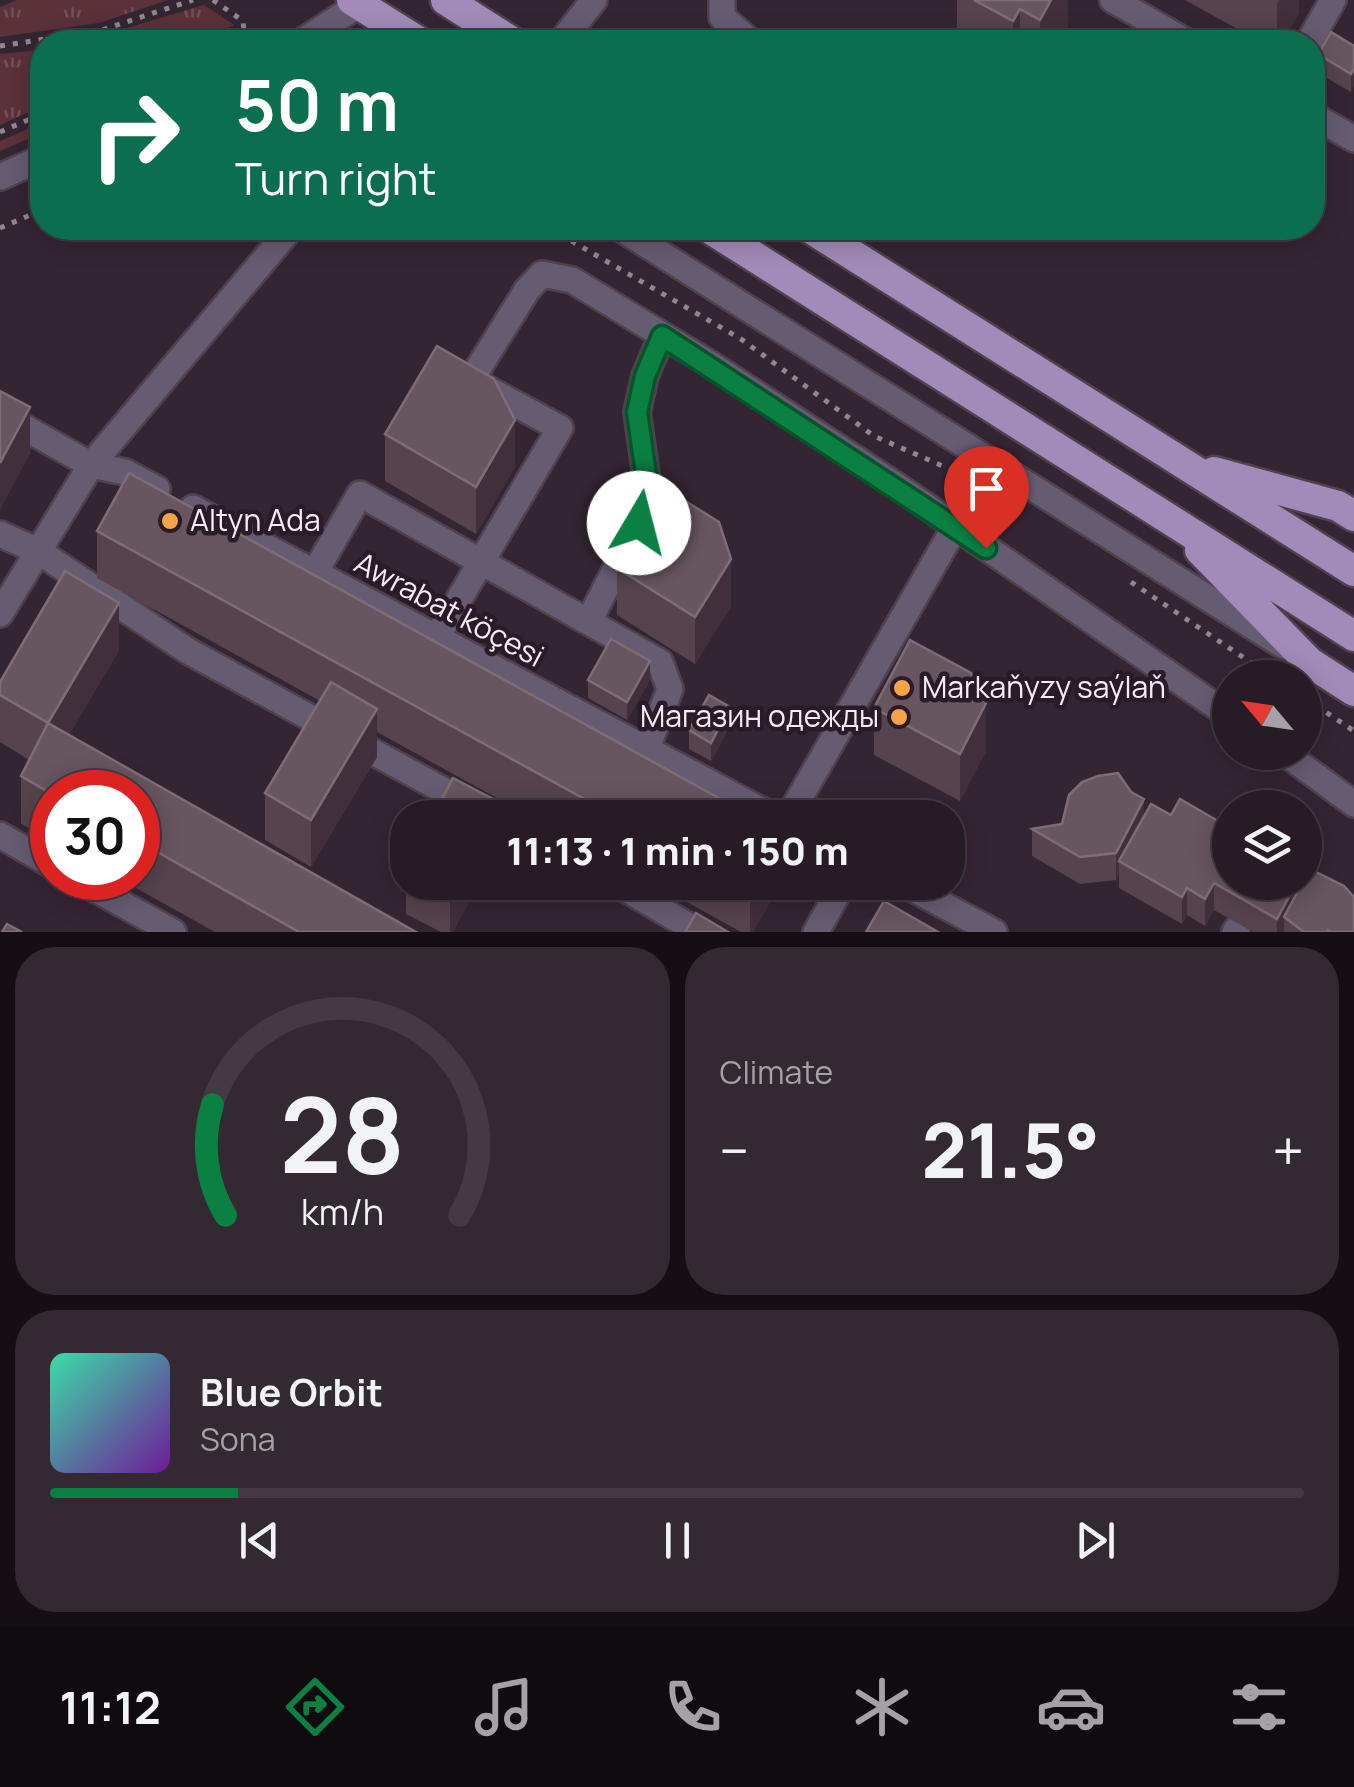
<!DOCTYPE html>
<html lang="en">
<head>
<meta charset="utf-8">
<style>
  :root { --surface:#271c26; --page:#332932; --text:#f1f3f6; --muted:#a4a1a7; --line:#433a43; --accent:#0b8043 }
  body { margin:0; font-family:Manrope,sans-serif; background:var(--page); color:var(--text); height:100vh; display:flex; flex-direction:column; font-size:38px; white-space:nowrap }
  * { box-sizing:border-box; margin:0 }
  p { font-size:32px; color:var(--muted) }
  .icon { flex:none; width:55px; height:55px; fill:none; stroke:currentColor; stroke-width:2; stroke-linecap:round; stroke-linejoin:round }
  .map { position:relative; height:932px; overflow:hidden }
  .details { display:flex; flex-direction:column; gap:15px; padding:15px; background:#150f15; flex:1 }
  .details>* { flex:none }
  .hud { position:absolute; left:30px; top:30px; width:1295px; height:210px; border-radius:40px; box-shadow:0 5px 25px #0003,0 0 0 2px var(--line); background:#0b6e4f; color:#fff; overflow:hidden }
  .needle { width:65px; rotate:299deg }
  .buttons { position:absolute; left:1212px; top:660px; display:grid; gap:20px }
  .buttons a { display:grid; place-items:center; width:110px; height:110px; border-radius:50%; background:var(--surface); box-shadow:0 5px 25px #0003,0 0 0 2px var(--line); font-size:50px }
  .speed { position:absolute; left:30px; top:770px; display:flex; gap:20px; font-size:50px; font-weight:700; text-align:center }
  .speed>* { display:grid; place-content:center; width:130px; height:130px; border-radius:50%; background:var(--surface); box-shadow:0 5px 25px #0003,0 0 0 2px var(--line); line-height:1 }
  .speed .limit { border:15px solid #d22; background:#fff; color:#111 }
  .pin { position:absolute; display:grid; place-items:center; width:85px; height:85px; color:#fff; margin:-102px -42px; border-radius:50% 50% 50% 0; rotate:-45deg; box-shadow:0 0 10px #0007 }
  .pin .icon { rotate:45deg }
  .me { position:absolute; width:110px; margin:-55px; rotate:8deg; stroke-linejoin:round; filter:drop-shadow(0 0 8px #0008) }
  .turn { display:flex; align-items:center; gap:35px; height:210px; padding:0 40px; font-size:45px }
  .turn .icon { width:130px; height:130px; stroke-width:2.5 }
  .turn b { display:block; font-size:70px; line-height:85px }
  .big { font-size:75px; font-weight:800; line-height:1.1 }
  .details .tile { flex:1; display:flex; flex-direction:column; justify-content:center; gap:15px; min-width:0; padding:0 35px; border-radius:40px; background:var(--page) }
  .details .dial { align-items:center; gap:0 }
  .dial svg { height:260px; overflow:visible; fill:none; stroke:var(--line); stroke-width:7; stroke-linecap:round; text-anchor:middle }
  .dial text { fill:var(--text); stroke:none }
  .song { display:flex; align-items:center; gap:30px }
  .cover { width:120px; height:120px; border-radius:15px; background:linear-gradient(135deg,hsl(160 70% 55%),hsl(280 70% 35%)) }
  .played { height:10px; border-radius:5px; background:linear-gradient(90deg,var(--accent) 15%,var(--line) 15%) }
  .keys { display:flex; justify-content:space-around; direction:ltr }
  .heat { display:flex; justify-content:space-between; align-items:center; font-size:55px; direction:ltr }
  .details .tiles { flex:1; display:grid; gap:15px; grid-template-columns:1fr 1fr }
  .tile:last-child { grid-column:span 2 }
  .trip { position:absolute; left:390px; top:800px; width:575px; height:100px; border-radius:40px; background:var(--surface); box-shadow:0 5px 25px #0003,0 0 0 2px var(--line); font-weight:800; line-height:100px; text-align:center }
  .menu { display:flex; height:160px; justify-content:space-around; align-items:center; background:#100b0f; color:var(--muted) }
  .menu .icon { width:70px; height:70px }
  .menu .active { color:var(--accent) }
  .menu b { font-size:45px; color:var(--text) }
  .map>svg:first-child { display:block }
  .grass { fill:url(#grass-tufts) }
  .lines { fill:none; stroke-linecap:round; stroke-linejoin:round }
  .minor-casing { stroke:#4f414e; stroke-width:30 }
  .major-casing { stroke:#4f414e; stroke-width:35 }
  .path { stroke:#928691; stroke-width:5; stroke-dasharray:5 8; stroke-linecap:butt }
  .minor { stroke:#665c72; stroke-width:25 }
  .major { stroke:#a28bb8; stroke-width:30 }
  .wall { fill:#56434d }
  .shaded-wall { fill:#412f3b }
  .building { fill:#67555f; stroke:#7e6d77; stroke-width:2.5 }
  .route-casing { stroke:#07532c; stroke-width:25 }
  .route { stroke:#0b8043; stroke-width:18 }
  .poi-dot { fill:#f5a345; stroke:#2a1b29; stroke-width:4 }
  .labels { text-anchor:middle; stroke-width:9; stroke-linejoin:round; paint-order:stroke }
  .poi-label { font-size:30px; fill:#f7edf6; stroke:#2a1b29; text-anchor:start }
  .street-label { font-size:30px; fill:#f7edf6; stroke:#2a1b29 }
</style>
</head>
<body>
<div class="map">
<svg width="1354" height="932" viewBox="0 0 1354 932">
  <defs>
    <pattern id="grass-tufts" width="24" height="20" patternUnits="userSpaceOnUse" patternTransform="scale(2.5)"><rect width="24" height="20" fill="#5b313a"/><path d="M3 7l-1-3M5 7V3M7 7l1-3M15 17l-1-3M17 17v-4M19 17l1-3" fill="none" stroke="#734f57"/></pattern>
  </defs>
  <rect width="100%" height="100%" fill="#342533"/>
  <g class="grass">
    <path d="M17,0H168L99,23L0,37V7Z"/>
    <path d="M204,5L234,25L192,42H80Z"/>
    <path d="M42,50V106L0,125V54Z"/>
    <path d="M42,123V133L0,151V141Z"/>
  </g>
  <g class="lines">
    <g class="minor-casing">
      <g id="minor">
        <path d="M722,0V17L751,42"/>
        <path d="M1113,0L1187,42"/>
        <path d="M301,42L360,4"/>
        <path d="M561,42L594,0"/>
        <path d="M1309,42L1333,0"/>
        <path d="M1312,115L1354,139"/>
        <path d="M0,177L42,158"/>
        <path d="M620,228L1284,646"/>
        <path d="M0,414L91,465L125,472L157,489"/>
        <path d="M193,508L776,818"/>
        <path d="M0,534L38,551L188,651L494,818"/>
        <path d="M314,574L360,494L660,662L670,689L646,750"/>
        <path d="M0,614L91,465L291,228"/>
        <path d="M589,621L639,523L647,482L637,412L645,376L662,336"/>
        <path d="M435,640L560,428L471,380L527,290L542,274L572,280L715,367L903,490L1230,716"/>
        <path d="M1283,752L1354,804"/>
        <path d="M788,818L955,527"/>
        <path d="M0,835L52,865"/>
        <path d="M75,878L173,932"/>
        <path d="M614,882L699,932"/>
        <path d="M900,882L994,932"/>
        <path d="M816,932L844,882"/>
        <path d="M1235,932L1237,929"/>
      </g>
    </g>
    <g class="major-casing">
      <g id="major">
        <path d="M352,0L419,42"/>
        <path d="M446,0L512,42"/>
        <path d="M709,228L1354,636"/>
        <path d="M810,228L1354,571"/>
        <path d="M1214,472L1338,506L1354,516"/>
        <path d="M1200,550L1309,662L1354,691"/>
      </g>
    </g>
    <g class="path">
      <path d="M213,0L243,21L245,42"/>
      <path d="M210,42L241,29"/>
      <path d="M0,46L102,30L193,0"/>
      <path d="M0,132L42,114"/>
      <path d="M0,228L42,210"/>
      <path d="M549,228L741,339L874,436L961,474"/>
      <path d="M1131,582L1274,678"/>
      <path d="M1305,698L1354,731"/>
    </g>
    <use href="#minor" class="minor"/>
    <use href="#major" class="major"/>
  </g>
  <g class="wall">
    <path d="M957,0H1068V34L1064,42H961L957,40Z"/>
    <path d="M1185,0H1299V13L1282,42H1261Z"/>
    <path d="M1354,46L1351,92L1318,73V54Z"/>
    <path d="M385,434L515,467L476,534L385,481Z"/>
    <path d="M97,531L755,818H533L377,732V757L311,867L265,840V793L320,701L97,578Z"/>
    <path d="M617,568L731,606L695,664L617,615Z"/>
    <path d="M119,650L69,735L416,932H215L118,878H138V792H52V841L21,824V776L29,760L0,742V682Z"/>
    <path d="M588,680H650L627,720L588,698Z"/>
    <path d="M874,708L986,751L960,801L874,755Z"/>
    <path d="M730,726L711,761L689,749V730Z"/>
    <path d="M1171,815L1230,828L1313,870L1354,932H1253L1214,910L1205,926L1187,915L1182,924L1119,888V874L1116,880L1080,884L1032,856V829L1144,816Z"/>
    <path d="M408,864V882H479L453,932H441L406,914V866Z"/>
    <path d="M651,882H781L753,932H741Z"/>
  </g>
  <g class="shaded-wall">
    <path d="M1051,0H1068V34L1064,42H1040V20Z"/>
    <path d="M1279,0H1299V13L1282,42H1277V5Z"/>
    <path d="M1020,9V42H1013V21Z"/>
    <path d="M1354,69V87L1351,92V74Z"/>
    <path d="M30,407V454L0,510V463Z"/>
    <path d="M515,420V467L476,534V487Z"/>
    <path d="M731,559V606L695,664V617Z"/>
    <path d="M119,603V650L48,771V723Z"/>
    <path d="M650,661V680L627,720V702Z"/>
    <path d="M986,703V751L960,801V754Z"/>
    <path d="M730,707V726L711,761V743Z"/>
    <path d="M377,709V757L311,867V820Z"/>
    <path d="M1144,799V825L1119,861V874L1116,880V853Z"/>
    <path d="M497,801V818H489Z"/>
    <path d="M1313,855V882L1284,917V932H1277V919L1297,882H1305V869Z"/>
    <path d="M454,882H479L453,932H450V890Z"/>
    <path d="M755,882H781L753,932H750V890Z"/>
    <path d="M1214,883V910L1205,926V899Z"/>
    <path d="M1187,888V915L1182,924V897Z"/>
  </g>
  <g class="building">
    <path d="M974,0H1051L1040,20L1020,9L1013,21Z"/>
    <path d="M1331,32L1354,46V69L1351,74L1318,54Z"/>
    <path d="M437,346L494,379L515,420L476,487L385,434Z"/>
    <path d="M0,391L30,407L0,463Z"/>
    <path d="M129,473L755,818H619L97,531Z"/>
    <path d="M666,489L719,522L731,559L695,617L617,568Z"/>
    <path d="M65,571L119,603L48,723L416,932H299L138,841V792H52V794L21,776L48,723L0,695V682Z"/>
    <path d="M611,639L650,661L627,702L588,680Z"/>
    <path d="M910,640L971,673L986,703L960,754L874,708Z"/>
    <path d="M331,682L377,709L311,820L265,793Z"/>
    <path d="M709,695L730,707L711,743L689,730Z"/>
    <path d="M1118,773L1131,792L1144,799L1116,853L1080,857L1032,829L1062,824L1069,795L1082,782L1098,776Z"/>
    <path d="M453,778L497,801L489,818H432Z"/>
    <path d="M1180,799L1230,828V882H1297L1277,919L1214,883L1205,899L1187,888L1182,897L1119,861L1151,804L1171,815Z"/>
    <path d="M1305,851L1313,855L1305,869Z"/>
    <path d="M1310,869L1344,886L1354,897V932H1332L1328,930L1327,932H1304L1284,917L1303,882H1305V879Z"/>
    <path d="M436,882H454L450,890Z"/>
    <path d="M737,882H755L750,890Z"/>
    <path d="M884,901L938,932H866Z"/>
    <path d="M696,913L728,932H685Z"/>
    <path d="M7,924L22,932H2Z"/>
  </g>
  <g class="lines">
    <g class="route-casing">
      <path id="route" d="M639,523L647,482L637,412L645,376L662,336L986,548"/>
    </g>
    <use href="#route" class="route"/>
  </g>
  <g class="poi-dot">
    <circle cx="170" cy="521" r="10"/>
    <circle cx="902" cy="688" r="10"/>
    <circle cx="899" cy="717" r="10"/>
  </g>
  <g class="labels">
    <g class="poi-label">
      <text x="190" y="531">Altyn Ada</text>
      <text x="922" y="698">Markaňyzy saýlaň</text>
      <text x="879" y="727" text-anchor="end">Магазин одежды</text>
    </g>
    <g class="street-label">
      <text transform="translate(449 610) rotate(28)" y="10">Awrabat köçesi</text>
    </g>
  </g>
</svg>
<div class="buttons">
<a><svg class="needle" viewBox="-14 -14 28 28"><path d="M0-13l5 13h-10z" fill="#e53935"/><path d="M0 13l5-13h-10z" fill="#a4a1a7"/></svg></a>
<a><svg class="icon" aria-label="layers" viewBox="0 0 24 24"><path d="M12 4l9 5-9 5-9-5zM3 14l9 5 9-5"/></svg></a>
</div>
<div class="speed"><div class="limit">30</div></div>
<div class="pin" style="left:986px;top:548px;background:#d93025"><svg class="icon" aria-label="arrive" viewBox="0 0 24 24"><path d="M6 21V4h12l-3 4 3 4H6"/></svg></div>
<svg class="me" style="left:639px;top:523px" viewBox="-20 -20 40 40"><circle r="19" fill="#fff"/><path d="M0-13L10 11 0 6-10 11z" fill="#0b8043"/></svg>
<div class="trip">11:13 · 1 min · 150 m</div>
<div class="hud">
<div class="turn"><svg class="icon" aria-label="right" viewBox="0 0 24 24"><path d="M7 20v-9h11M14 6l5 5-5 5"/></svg><div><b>50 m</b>Turn right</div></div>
</div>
</div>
<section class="details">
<div class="tiles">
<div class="tile dial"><svg viewBox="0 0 100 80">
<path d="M14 69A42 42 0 1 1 86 69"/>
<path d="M14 69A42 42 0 0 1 10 35" stroke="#0b8043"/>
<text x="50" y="56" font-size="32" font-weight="700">28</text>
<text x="50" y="72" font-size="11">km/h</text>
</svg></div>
<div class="tile"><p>Climate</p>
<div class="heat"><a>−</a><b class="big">21.5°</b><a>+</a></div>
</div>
<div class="tile">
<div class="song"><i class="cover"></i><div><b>Blue Orbit</b><p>Sona</p></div></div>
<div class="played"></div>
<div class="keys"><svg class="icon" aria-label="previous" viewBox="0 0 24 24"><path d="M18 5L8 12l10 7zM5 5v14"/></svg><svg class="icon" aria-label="pause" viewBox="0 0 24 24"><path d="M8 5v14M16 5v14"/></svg><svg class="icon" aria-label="next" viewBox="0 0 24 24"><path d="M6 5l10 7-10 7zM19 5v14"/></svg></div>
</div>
</div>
</section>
<nav class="menu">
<b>11:12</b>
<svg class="icon active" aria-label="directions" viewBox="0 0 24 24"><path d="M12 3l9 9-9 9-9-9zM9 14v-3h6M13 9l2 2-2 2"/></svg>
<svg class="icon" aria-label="music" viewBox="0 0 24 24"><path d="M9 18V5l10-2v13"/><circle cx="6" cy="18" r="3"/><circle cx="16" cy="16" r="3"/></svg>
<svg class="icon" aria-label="phone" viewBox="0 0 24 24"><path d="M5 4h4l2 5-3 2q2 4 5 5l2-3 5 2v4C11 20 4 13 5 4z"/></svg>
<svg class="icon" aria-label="climate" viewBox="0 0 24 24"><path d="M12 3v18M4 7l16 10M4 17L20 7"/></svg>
<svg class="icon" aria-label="car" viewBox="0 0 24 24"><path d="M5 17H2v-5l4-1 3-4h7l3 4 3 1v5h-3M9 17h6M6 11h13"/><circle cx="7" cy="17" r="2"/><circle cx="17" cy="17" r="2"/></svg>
<svg class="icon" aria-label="filters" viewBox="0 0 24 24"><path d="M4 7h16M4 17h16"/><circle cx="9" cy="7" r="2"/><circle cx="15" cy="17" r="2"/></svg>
</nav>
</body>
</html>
